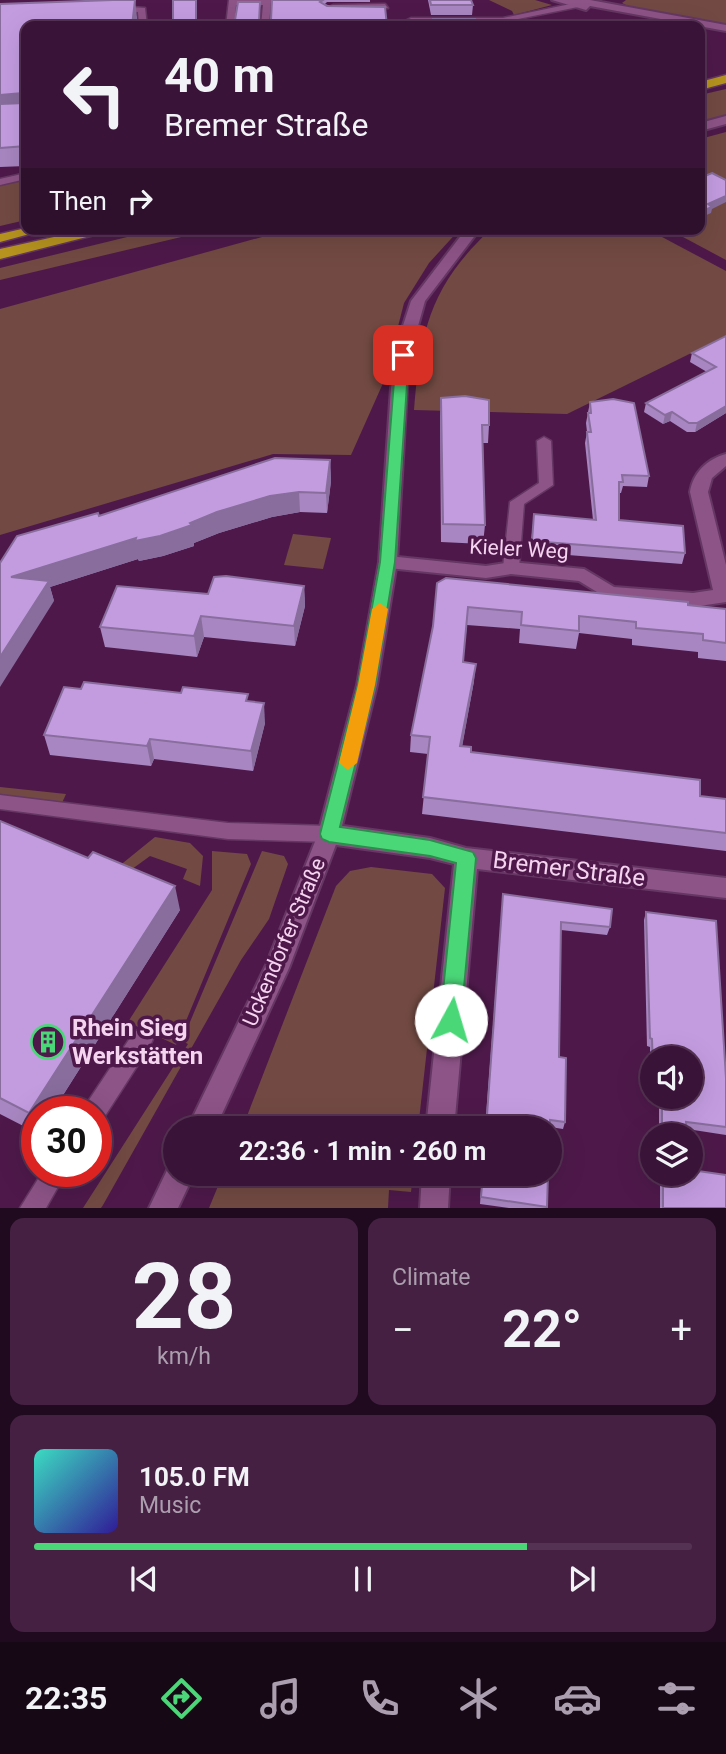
<!DOCTYPE html>
<html lang="en">
<head>
<meta charset="utf-8">
<style>
  :root { --surface:#3a1338; --page:#452043; --text:#f1f3f6; --muted:#ab9eae; --line:#543253; --accent:#4ad778 }
  body { margin:0; font-family:Roboto,sans-serif; background:var(--page); color:var(--text); height:100vh; display:flex; flex-direction:column; font-size:26px; white-space:nowrap }
  * { box-sizing:border-box; margin:0 }
  p { font-size:23px; color:var(--muted) }
  .icon { flex:none; width:38px; height:38px; fill:none; stroke:currentColor; stroke-width:2; stroke-linecap:round; stroke-linejoin:round }
  .map { position:relative; height:1208px; overflow:hidden }
  .side { display:flex; flex-direction:column; gap:10px; padding:10px; background:#200a1f; flex:1 }
  .side>* { flex:none }
  .hud { position:absolute; left:21px; top:21px; width:684px; height:214px; border-radius:14px; box-shadow:0 7px 28px #0002,0 0 0 2px var(--line); background:#3a1338; color:var(--text); overflow:hidden }
  .buttons { position:absolute; left:640px; top:1046px; display:grid; gap:14px }
  .buttons a { display:grid; place-items:center; width:63px; height:63px; border-radius:50%; background:var(--surface); box-shadow:0 7px 28px #0002,0 0 0 2px var(--line); font-size:35px }
  .speed { position:absolute; left:21px; top:1096px; display:flex; gap:14px; font-size:35px; font-weight:700; text-align:center }
  .speed>* { display:grid; place-content:center; width:91px; height:91px; border-radius:50%; background:var(--surface); box-shadow:0 7px 28px #0002,0 0 0 2px var(--line); line-height:1 }
  .speed .limit { border:10px solid #d22; background:#fff; color:#111 }
  .pin { position:absolute; display:grid; place-items:center; width:60px; height:60px; color:#fff; margin:-30px; border-radius:14px; box-shadow:0 4px 10px #0006 }
  .me { position:absolute; width:77px; margin:-38px; rotate:6deg; stroke-linejoin:round; filter:drop-shadow(0 0 5px #0008) }
  .turn { display:flex; align-items:center; gap:24px; height:147px; padding:0 28px; font-size:32px }
  .turn .icon { width:91px; height:91px; stroke-width:2.5 }
  .turn b { display:block; font-size:49px; line-height:60px }
  .then { display:flex; align-items:center; height:66px; padding:0 28px; background:#0003; gap:14px; font-size:26px }
  .big { font-size:52px; font-weight:700; line-height:1.1 }
  .side .card { flex:1; display:flex; flex-direction:column; justify-content:center; gap:10px; min-width:0; padding:0 24px; border-radius:14px; background:var(--page) }
  .side .dial { align-items:center; gap:0 }
  .dial b { font-size:91px; line-height:1 }
  .song { display:flex; align-items:center; gap:21px }
  .cover { width:84px; height:84px; border-radius:10px; background:linear-gradient(135deg,hsl(170 70% 55%),hsl(250 70% 35%)) }
  .played { height:7px; border-radius:4px; background:linear-gradient(90deg,var(--accent) 75%,var(--line) 75%) }
  .keys { display:flex; justify-content:space-around; direction:ltr }
  .heat { display:flex; justify-content:space-between; align-items:center; font-size:38px; direction:ltr }
  .side .tiles { flex:1; display:grid; gap:10px; grid-template-columns:1fr 1fr }
  .card:last-child { grid-column:span 2 }
  .trip { position:absolute; left:163px; top:1116px; width:399px; height:70px; border-radius:35px; background:var(--surface); box-shadow:0 7px 28px #0002,0 0 0 2px var(--line); font-weight:700; line-height:70px; text-align:center }
  .tabs { display:flex; height:112px; justify-content:space-around; align-items:center; background:#170816; color:var(--muted) }
  .tabs .icon { width:49px; height:49px }
  .tabs .on { color:var(--accent) }
  .tabs b { font-size:32px; color:var(--text) }
  .map>svg:first-child { display:block }
  .green { fill:#724a43 }
  .lines { fill:none; stroke-linecap:round; stroke-linejoin:round }
  .service-casing { stroke:#653762; stroke-width:3 }
  .minor-casing { stroke:#653762; stroke-width:4 }
  .tertiary-casing { stroke:#653762; stroke-width:4 }
  .motorway-casing { stroke:#653762; stroke-width:3 }
  .service { fill:#8d5487; fill-rule:evenodd }
  .minor { fill:#8d5487; fill-rule:evenodd }
  .tertiary { fill:#8d5487; fill-rule:evenodd }
  .motorway { fill:#b6931f; fill-rule:evenodd }
  .wall { fill:#a886c1 }
  .shaded-wall { fill:#886d9d }
  .building { fill:#c39ce0; stroke:#886d9d; stroke-width:2 }
  .route { fill:#4ad778; stroke:#308c4e; stroke-width:2 }
  .slow { fill:#f59e0b }
  .labels { text-anchor:middle; stroke-width:7; stroke-linejoin:round; paint-order:stroke }
  .street-label { font-size:21px; fill:#f5d4f0; stroke:#4e194a }
  .near-street-label { font-size:24px; fill:#f5d4f0; stroke:#4e194a }
  .near-poi-label { font-size:24px; font-weight:bold; fill:#f5d4f0; stroke:#4e194a; text-anchor:start }
</style>
</head>
<body>
<div class="map">
<svg width="726" height="1208" viewBox="0 0 726 1208">
  <rect width="100%" height="100%" fill="#4e194a"/>
  <g class="green">
    <path d="M489,0H535L552,5L514,15L512,11Z"/>
    <path d="M626,0H726V24L632,8L622,3Z"/>
    <path d="M726,89V116L700,122V95Z"/>
    <path d="M726,132V260L668,229H700V139Z"/>
    <path d="M26,179V220L0,226V184Z"/>
    <path d="M160,229H215L0,280V268Z"/>
    <path d="M291,229H460L429,263L404,303L384,381L351,455L273,454L0,535V309Z"/>
    <path d="M491,229H647L726,271V336L567,414L414,410C420,330 431,285 491,229Z"/>
    <path d="M293,534L331,538L323,569L284,565Z"/>
    <path d="M0,787L66,794L62,803L0,796Z"/>
    <path d="M155,837L190,843L203,856L200,886L183,879L187,869L150,856L128,872L118,867Z"/>
    <path d="M212,851L247,854L251,864L176,1045L128,1022L212,890Z"/>
    <path d="M262,851L284,856L288,864L269,919L241,960L103,1205L101,1208H83L188,1044L182,1041Z"/>
    <path d="M371,867L432,874L445,888L418,1129H242L336,886L350,871Z"/>
    <path d="M223,1174H413L411,1192L389,1190L388,1208H209Z"/>
  </g>
  <g class="lines">
    <g class="service-casing">
      <g id="service">
        <path d="M229,0H271L269,26H261L263,5H236L234,26H226Z"/>
        <path d="M575,3L578,7L503,22H415L414,26H406L407,20L411,18H503Z"/>
        <path d="M385,4L388,8L333,9L329,7L333,5Z"/>
        <path d="M117,6L145,8L147,26H139L138,12L114,10Z"/>
        <path d="M26,173V179L0,185V179Z"/>
        <path d="M544,437L551,441L553,485L524,504L519,568L511,573L503,568L510,502L539,483L537,441Z"/>
        <path d="M0,795L228,823L329,826L336,828L338,834L336,840L329,842L228,839L0,809Z"/>
        <path d="M142,1029L150,1032L153,1039L150,1046L103,1119L96,1122V1111H84L87,1103L134,1032Z"/>
        <path d="M43,1171H67L46,1208H20Z"/>
      </g>
    </g>
    <g class="minor-casing">
      <g id="minor">
        <path d="M726,454V466L712,478L708,492L726,565V602L693,607L610,600L579,581L511,574L486,578L388,568L379,562L388,556L486,566L511,562L584,569L614,587L693,593L713,590L690,492C693,473 707,459 726,454Z"/>
        <path d="M329,824L430,838L466,848L726,878V898L477,869L454,1129H426L454,864L430,858L329,844L321,841L318,834L321,827Z"/>
        <path d="M422,1174H450L448,1208H420Z"/>
      </g>
    </g>
    <g class="tertiary-casing">
      <g id="tertiary">
        <path d="M552,0H590L726,25V31L590,6L586,10Z"/>
        <path d="M726,116V124L700,131V123Z"/>
        <path d="M466,229H480L425,301L413,344L407,388L397,562L377,685L340,834L289,968L215,1129H187L266,965L318,834L357,685L379,562L391,388L397,344L411,301Z"/>
        <path d="M175,1162V1174H194L178,1208H149L170,1164Z"/>
      </g>
    </g>
    <g class="motorway-casing">
      <g id="motorway">
        <path d="M726,75V83L700,90V82Z"/>
        <path d="M26,228L48,229L0,242V234Z"/>
        <path d="M90,229H118L0,259V249Z"/>
      </g>
    </g>
    <use href="#service" class="service"/>
    <use href="#minor" class="minor"/>
    <use href="#tertiary" class="tertiary"/>
    <use href="#motorway" class="motorway"/>
  </g>
  <g class="wall">
    <path d="M272,0H370V2H327L325,4L387,26H234L260,8L259,22L271,20Z"/>
    <path d="M428,0H471L473,5L472,15H431Z"/>
    <path d="M0,4L137,17L136,26H26V166L0,167Z"/>
    <path d="M433,19L476,24V26H433Z"/>
    <path d="M726,336V413L695,432H687L670,421L663,424L644,412L646,403L707,372L690,362L692,353Z"/>
    <path d="M441,398L489,425L488,443H483L485,525L483,544L441,542L440,416Z"/>
    <path d="M590,402L649,476L647,487L623,486L621,493H619V520L685,553L682,564L530,552L534,514L593,520L585,443L587,432L586,423Z"/>
    <path d="M330,460L331,481L327,513L300,512L272,517L219,533L194,543V546L163,556L139,561L138,559L50,587L54,601L0,563L99,516Z"/>
    <path d="M437,583L726,609V661L698,658V652L632,645V639L579,633L576,649L519,643L520,629L467,625L463,662L474,681L462,746L471,752L700,796L726,799V851L422,814L428,754L410,752L411,735L433,626Z"/>
    <path d="M304,586L305,606L295,646L204,637L197,657L105,647L100,627L208,594Z"/>
    <path d="M81,689L249,701L265,723L253,771L154,759L151,766L50,755L44,735Z"/>
    <path d="M0,821L180,910L53,1111H37V1133L0,1114Z"/>
    <path d="M503,894L610,927L607,935L561,930L559,1057L565,1122L563,1129L550,1127V1129H485Z"/>
    <path d="M646,912L726,1078V1135L687,1129V1136H659V1097H691L653,1059V1079H650V1047L647,1046L644,920Z"/>
    <path d="M482,1174H548L546,1208H509L480,1204Z"/>
    <path d="M660,1174H691L726,1208H660Z"/>
  </g>
  <g class="shaded-wall">
    <path d="M135,0L137,17L136,26H132Z"/>
    <path d="M22,93L26,111L0,115V95Z"/>
    <path d="M726,196V202L712,209L711,213L700,218V212L708,204Z"/>
    <path d="M726,406V413L695,432L697,423Z"/>
    <path d="M672,412L670,421L663,424L665,415Z"/>
    <path d="M330,460L331,481L327,513L326,493Z"/>
    <path d="M299,492L300,512L272,517L219,533L194,543V546L163,556L139,561L138,559L50,587L54,601L0,687V657L11,577L136,538L190,523L217,512L270,496Z"/>
    <path d="M304,586L305,606L295,646L294,626Z"/>
    <path d="M201,616L204,637L197,657L194,636Z"/>
    <path d="M476,664L474,681L459,764L460,746Z"/>
    <path d="M264,703L265,723L253,771L251,751Z"/>
    <path d="M150,739L154,759L151,766L147,746Z"/>
    <path d="M175,886L180,910L53,1111H37V1130L29,1113Z"/>
  </g>
  <g class="building">
    <path d="M113,0H135L132,26H26V146L0,148V104L24,103L22,93L0,95V4Z"/>
    <rect x="173" y="0" width="23" height="26"/>
    <path d="M272,0H323L320,2L327,6L385,7L387,26H234L238,2H260L259,22L271,20Z"/>
    <path d="M430,0H471L473,5H431Z"/>
    <path d="M433,19H475L476,24L434,25Z"/>
    <path d="M712,173L726,180V196L708,204L712,207L700,212V178Z"/>
    <path d="M726,336V406L697,423H689L672,412L665,415L646,403L716,367L692,353Z"/>
    <path d="M465,396L489,400V425H482L485,525L443,524L441,398Z"/>
    <path d="M613,399L634,403L649,476L622,475L623,482H619V520L683,526L685,553L532,541L534,514L596,520L587,432H591L588,413H591L590,402Z"/>
    <path d="M275,458L330,460L326,493L299,492L270,496L217,512L190,523L192,525L160,536L135,541L136,538L11,577L49,581L0,657V563L17,536L98,513L99,516Z"/>
    <path d="M226,576L304,586L294,626L201,616L194,636L100,627L117,586L208,594L214,577Z"/>
    <path d="M446,578L688,602V605L726,609V643L703,640V634L636,628V622L579,616V631L521,625L522,612L468,607L463,662L476,664L460,746L471,747V752L700,780V796L726,799V833L423,797L430,737L411,735L433,626L437,583Z"/>
    <path d="M84,682L181,693L183,687L248,694L246,701L264,703L251,751L150,739L147,746L44,735L64,687L81,689Z"/>
    <path d="M0,821L88,858L93,852L175,886L29,1113L0,1098Z"/>
    <path d="M503,894L612,909L610,927L561,922L559,1057L566,1058L565,1122L550,1120V1129H486Z"/>
    <path d="M646,912L716,921L726,1078V1127L686,1122L687,1136H662V1097H691V1059H653V1068L652,1039L650,1038Z"/>
    <path d="M691,1170L726,1175V1208H663V1174H691Z"/>
    <path d="M483,1174H548L547,1207L481,1197Z"/>
  </g>
  <path class="route" d="M403,351L409,355L395,562L375,685L340,827L430,840L473,852L476,858L461,1020L458,1027L451,1030L443,1027L440,1020L456,863L430,856L329,842L322,839L320,834L358,685L380,562L396,355Z"/>
  <path class="slow" d="M380,603L388,609L375,685L357,763L348,770L339,763L358,685L372,609Z"/>
  <defs>
    <g id="building-ring" transform="scale(1.75)"><circle r="9.5" fill="#4e194a" stroke="#4ad778" stroke-width="1.5"/><path d="M-4-6H4V6H1V3H-1V6H-4ZM-2.5-4.3h1.7v1.8h-1.7ZM.8-4.3h1.7v1.8H.8ZM-2.5-1h1.7V.8h-1.7ZM.8-1h1.7V.8H.8Z" fill="#4ad778"/></g>
  </defs>
  <g fill-rule="evenodd">
    <use href="#building-ring" x="48" y="1042"/>
  </g>
  <g class="labels">
    <g class="street-label">
      <text transform="translate(519 549) rotate(3)" y="7">Kieler Weg</text>
      <text transform="translate(284 942) rotate(-67)" y="7">Uckendorfer Straße</text>
    </g>
    <g class="near-street-label">
      <text transform="translate(569 869) rotate(7)" y="8">Bremer Straße</text>
    </g>
    <g class="near-poi-label">
      <text x="72" y="1036">Rhein Sieg<tspan x="72" dy="28">Werkstätten</tspan></text>
    </g>
  </g>
</svg>
<div class="buttons">
<a><svg class="icon" aria-label="sound" viewBox="0 0 24 24"><path d="M4 9h4l5-4v14l-5-4H4zM17 9q2 3 0 6"/></svg></a>
<a><svg class="icon" aria-label="layers" viewBox="0 0 24 24"><path d="M12 4l9 5-9 5-9-5zM3 14l9 5 9-5"/></svg></a>
</div>
<div class="speed"><div class="limit">30</div></div>
<div class="pin" style="left:403px;top:355px;background:#d93025"><svg class="icon" aria-label="arrive" viewBox="0 0 24 24"><path d="M6 21V4h12l-3 4 3 4H6"/></svg></div>
<svg class="me" style="left:451px;top:1020px" viewBox="-20 -20 40 40"><circle r="19" fill="#fff"/><path d="M0-13L10 11 0 6-10 11z" fill="#4ad778"/></svg>
<div class="trip">22:36 · 1 min · 260 m</div>
<div class="hud">
<div class="turn"><svg class="icon" aria-label="left" viewBox="0 0 24 24"><path d="M17 20v-9H6M10 6l-5 5 5 5"/></svg><div><b>40 m</b>Bremer Straße</div></div>
<div class="then">Then<svg class="icon" aria-label="right" viewBox="0 0 24 24"><path d="M7 20v-9h11M14 6l5 5-5 5"/></svg></div>
</div>
</div>
<section class="side">
<div class="tiles">
<div class="card dial"><b>28</b><p>km/h</p></div>
<div class="card"><p>Climate</p>
<div class="heat"><a>−</a><b class="big">22°</b><a>+</a></div>
</div>
<div class="card">
<div class="song"><i class="cover"></i><div><b>105.0 FM</b><p>Music</p></div></div>
<div class="played"></div>
<div class="keys"><svg class="icon" aria-label="previous" viewBox="0 0 24 24"><path d="M18 5L8 12l10 7zM5 5v14"/></svg><svg class="icon" aria-label="pause" viewBox="0 0 24 24"><path d="M8 5v14M16 5v14"/></svg><svg class="icon" aria-label="next" viewBox="0 0 24 24"><path d="M6 5l10 7-10 7zM19 5v14"/></svg></div>
</div>
</div>
</section>
<nav class="tabs">
<b>22:35</b>
<svg class="icon on" aria-label="directions" viewBox="0 0 24 24"><path d="M12 3l9 9-9 9-9-9zM9 14v-3h6M13 9l2 2-2 2"/></svg>
<svg class="icon" aria-label="music" viewBox="0 0 24 24"><path d="M9 18V5l10-2v13"/><circle cx="6" cy="18" r="3"/><circle cx="16" cy="16" r="3"/></svg>
<svg class="icon" aria-label="phone" viewBox="0 0 24 24"><path d="M5 4h4l2 5-3 2q2 4 5 5l2-3 5 2v4C11 20 4 13 5 4z"/></svg>
<svg class="icon" aria-label="climate" viewBox="0 0 24 24"><path d="M12 3v18M4 7l16 10M4 17L20 7"/></svg>
<svg class="icon" aria-label="car" viewBox="0 0 24 24"><path d="M5 17H2v-5l4-1 3-4h7l3 4 3 1v5h-3M9 17h6M6 11h13"/><circle cx="7" cy="17" r="2"/><circle cx="17" cy="17" r="2"/></svg>
<svg class="icon" aria-label="filters" viewBox="0 0 24 24"><path d="M4 7h16M4 17h16"/><circle cx="9" cy="7" r="2"/><circle cx="15" cy="17" r="2"/></svg>
</nav>
</body>
</html>
